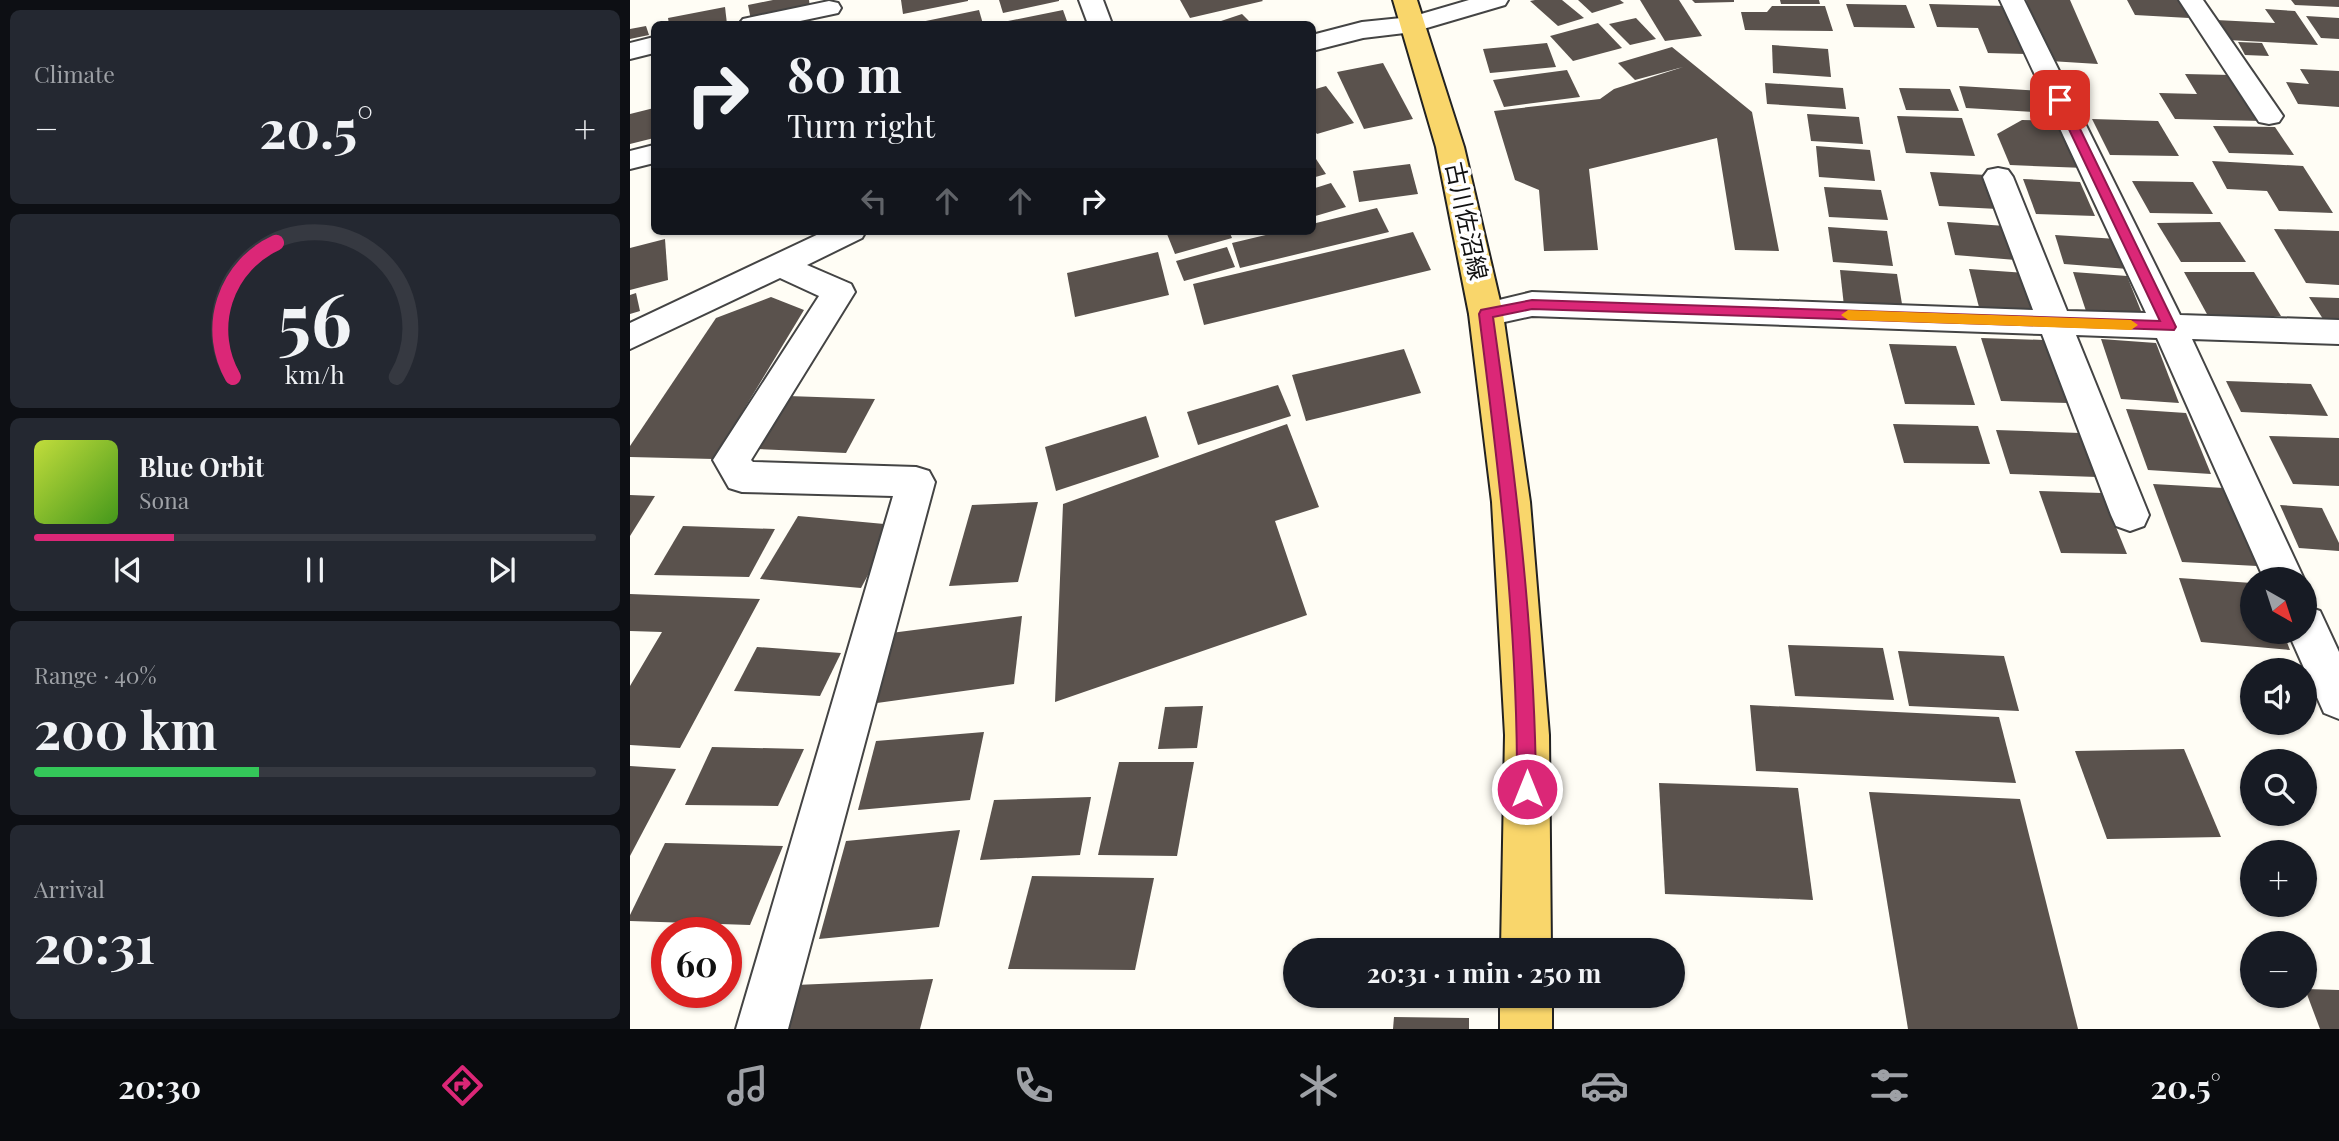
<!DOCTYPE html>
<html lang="en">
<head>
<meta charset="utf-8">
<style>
  :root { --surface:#171b24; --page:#242831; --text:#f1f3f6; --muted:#9ea1a6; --line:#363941; --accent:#db2777 }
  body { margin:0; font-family:"Playfair Display","Noto Sans JP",serif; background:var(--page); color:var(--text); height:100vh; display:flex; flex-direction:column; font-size:26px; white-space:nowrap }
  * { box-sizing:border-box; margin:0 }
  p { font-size:23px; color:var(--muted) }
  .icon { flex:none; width:38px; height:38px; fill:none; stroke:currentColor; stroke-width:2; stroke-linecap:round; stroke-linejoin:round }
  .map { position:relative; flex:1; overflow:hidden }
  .panel { display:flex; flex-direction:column; gap:10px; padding:10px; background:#0d0f14; width:630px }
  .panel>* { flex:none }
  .hud { position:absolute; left:21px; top:21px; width:665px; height:214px; border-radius:10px; box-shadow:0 2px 5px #0004; background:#171b24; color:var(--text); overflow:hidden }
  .needle { width:46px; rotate:141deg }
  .tools { position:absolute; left:1610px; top:567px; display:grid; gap:14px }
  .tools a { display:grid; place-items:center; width:77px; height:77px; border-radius:50%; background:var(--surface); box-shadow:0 2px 5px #0004; font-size:35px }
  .speed { position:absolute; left:21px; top:917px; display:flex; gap:14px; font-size:35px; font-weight:700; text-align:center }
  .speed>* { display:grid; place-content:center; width:91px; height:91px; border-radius:50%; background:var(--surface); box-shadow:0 2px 5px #0004; line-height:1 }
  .speed .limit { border:10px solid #d22; background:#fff; color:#111 }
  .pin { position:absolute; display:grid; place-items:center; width:60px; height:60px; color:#fff; margin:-30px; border-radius:14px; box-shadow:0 4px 10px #0006 }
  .me { position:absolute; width:77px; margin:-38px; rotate:0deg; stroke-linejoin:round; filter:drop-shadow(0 0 5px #0008) }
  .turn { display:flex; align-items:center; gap:24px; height:147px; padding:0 21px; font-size:32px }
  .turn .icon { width:91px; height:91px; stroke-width:2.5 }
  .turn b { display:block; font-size:49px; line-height:60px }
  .lanes { display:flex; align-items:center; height:66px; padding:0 21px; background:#0003; justify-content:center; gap:35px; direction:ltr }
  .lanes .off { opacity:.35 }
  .big { font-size:52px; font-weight:700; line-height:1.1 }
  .panel .card { flex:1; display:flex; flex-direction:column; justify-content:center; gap:10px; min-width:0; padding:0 24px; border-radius:10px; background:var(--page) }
  .panel .dial { align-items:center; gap:0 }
  .dial svg { height:182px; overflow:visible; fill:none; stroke:var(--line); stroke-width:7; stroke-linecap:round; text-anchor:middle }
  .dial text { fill:var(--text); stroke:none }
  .song { display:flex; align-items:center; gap:21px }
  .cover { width:84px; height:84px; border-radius:10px; background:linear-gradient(135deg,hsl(70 70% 55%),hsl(100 70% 35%)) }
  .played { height:7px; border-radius:4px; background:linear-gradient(90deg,var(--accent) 25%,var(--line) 25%) }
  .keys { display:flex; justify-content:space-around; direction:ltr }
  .heat { display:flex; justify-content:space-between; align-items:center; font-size:38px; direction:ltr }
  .charge { height:10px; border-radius:5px; background:linear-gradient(90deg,#34c759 40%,var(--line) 0) }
  .trip { position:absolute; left:653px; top:938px; width:402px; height:70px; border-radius:35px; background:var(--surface); box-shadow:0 2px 5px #0004; font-weight:700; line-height:70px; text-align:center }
  .tab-bar { display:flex; height:112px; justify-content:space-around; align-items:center; background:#090b0e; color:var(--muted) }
  .tab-bar .icon { width:49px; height:49px }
  .tab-bar .active { color:var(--accent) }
  .tab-bar b { font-size:32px; color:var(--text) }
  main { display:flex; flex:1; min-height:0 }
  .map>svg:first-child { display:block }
  .building { fill:#5a524d }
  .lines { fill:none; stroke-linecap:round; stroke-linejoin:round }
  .minor-casing { stroke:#444; stroke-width:4 }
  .major-casing { stroke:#222; stroke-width:4 }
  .minor { fill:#fff; fill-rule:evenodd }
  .major { fill:#f9d66b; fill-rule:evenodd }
  .route { fill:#db2777; stroke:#8e194d; stroke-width:2 }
  .slow { fill:#f59e0b }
  .labels { text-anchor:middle; stroke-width:7; stroke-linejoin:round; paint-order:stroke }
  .street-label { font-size:24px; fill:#111; stroke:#fff }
</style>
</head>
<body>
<main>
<section class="panel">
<div class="card"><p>Climate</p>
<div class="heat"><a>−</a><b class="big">20.5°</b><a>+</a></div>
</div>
<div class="card dial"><svg viewBox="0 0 100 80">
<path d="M14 69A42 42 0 1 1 86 69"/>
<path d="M14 69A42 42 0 0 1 33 10" stroke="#db2777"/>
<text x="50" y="56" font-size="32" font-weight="700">56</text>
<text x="50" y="72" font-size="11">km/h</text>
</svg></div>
<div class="card">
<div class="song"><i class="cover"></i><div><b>Blue Orbit</b><p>Sona</p></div></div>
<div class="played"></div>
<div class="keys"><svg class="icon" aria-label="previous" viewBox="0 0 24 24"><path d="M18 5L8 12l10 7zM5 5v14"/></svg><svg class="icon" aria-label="pause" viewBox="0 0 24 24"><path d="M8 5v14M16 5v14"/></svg><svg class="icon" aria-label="next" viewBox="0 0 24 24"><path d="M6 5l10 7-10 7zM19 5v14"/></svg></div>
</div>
<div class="card"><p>Range · 40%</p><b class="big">200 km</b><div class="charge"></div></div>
<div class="card"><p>Arrival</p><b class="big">20:31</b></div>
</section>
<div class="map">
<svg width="1709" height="1029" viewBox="0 0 1709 1029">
  <rect width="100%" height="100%" fill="#fffdf5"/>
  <g class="building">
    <path d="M143,0H179L180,7L121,20L118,5Z"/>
    <path d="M271,0H338V1L273,14Z"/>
    <path d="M369,0H429V1L373,13Z"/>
    <path d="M550,0H632L633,1L560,18Z"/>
    <path d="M905,0H932L954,18L928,26L900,1Z"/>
    <path d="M948,0H990L994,3L962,13Z"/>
    <path d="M1010,0H1049L1072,36L1035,41Z"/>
    <path d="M1062,0H1104V2L1065,3Z"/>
    <path d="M1150,0H1189L1190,4H1151Z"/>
    <path d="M1396,0H1440L1468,64L1420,61Z"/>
    <path d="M1497,0H1548L1559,18L1505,15Z"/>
    <path d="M1661,0H1709V7L1665,5Z"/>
    <path d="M1216,4L1276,5L1285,28L1224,27Z"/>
    <path d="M1299,4L1375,6L1396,54L1358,53L1348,28L1307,27Z"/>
    <path d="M1142,6H1195L1203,31L1115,30L1111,12H1137Z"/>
    <path d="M95,7L97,24H39L38,18Z"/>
    <path d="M1635,9L1665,11L1688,45L1598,40L1586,20L1645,23Z"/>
    <path d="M349,10L353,24H286V23Z"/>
    <path d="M433,10L438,24H368V23Z"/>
    <path d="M612,14L622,24H582Z"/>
    <path d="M1676,16L1709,18V39L1691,38Z"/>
    <path d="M1006,18L1026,39L1000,45L979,24Z"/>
    <path d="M968,23L992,48L943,61L920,36Z"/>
    <path d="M16,26L19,35L0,39V29Z"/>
    <path d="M1608,42L1632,43L1639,56L1615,55Z"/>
    <path d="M917,43L926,67L860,73L853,49Z"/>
    <path d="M1142,45L1198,49L1201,77L1143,73Z"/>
    <path d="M1042,47L1122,112L1149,251L1105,250L1087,138L959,169L968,250L914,251L909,190L885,180L864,111L970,99L984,89L1053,67L1005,80L988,63Z"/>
    <path d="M753,63L783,119L734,129L707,72Z"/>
    <path d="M1670,69L1709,71V107L1668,104L1656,82L1679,84Z"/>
    <path d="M937,70L950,97L874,107L863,80Z"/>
    <path d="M1555,74L1601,75L1633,121L1545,119L1529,93L1567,94Z"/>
    <path d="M1135,83L1213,88L1216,109L1137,104Z"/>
    <path d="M696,86L724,123L687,134L682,128V90Z"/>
    <path d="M1329,86L1413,91L1422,113L1336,108Z"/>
    <path d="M1269,88L1320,89L1329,111L1276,110Z"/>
    <path d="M24,108V138L0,144V114Z"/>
    <path d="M1177,114L1229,117L1233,144L1181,141Z"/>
    <path d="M1267,116L1332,118L1345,156L1276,153Z"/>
    <path d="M1462,119L1528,121L1549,156L1480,155Z"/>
    <path d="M1392,120L1433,121L1455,168L1380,165L1367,134Z"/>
    <path d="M1583,126L1645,127L1664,155L1599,153Z"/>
    <path d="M1186,146L1240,150L1245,181L1189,177Z"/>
    <path d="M682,153L696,174L682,178Z"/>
    <path d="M1582,161L1673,166L1703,213L1649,211L1637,191L1597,189Z"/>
    <path d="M780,164L788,194L729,202L723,171Z"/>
    <path d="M1300,172L1357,175L1368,209L1309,206Z"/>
    <path d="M1393,179L1450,182L1465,216L1406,214Z"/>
    <path d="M1502,181L1563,182L1583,214L1520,213Z"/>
    <path d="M701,183L716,207L682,217V189Z"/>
    <path d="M1194,187L1251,190L1258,220L1199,217Z"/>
    <path d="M747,208L759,232L610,268L602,243L652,231H682V224Z"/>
    <path d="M1317,222L1376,226L1386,260L1325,255Z"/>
    <path d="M1590,222L1616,262H1551L1527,223Z"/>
    <path d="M1198,227L1257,231L1263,266L1203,262Z"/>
    <path d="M1644,229L1709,231V285L1676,283Z"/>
    <path d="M547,231H599L602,238L545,254L537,234Z"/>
    <path d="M783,232L801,270L574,325L563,284Z"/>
    <path d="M1425,235L1487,239L1498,269L1434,264Z"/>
    <path d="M35,239L38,280L0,290V248Z"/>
    <path d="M597,247L605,267L554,281L546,261Z"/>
    <path d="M528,252L539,295L445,317L437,273Z"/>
    <path d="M1339,269L1396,273L1409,314L1350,311Z"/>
    <path d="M1210,270L1267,274L1273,310L1214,306Z"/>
    <path d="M1443,272L1497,276L1515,321L1458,317Z"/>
    <path d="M1554,272H1624L1651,316H1578Z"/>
    <path d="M6,293L10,311L0,314V295Z"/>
    <path d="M141,297L174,310L84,459L0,457V446L86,318Z"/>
    <path d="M1679,297L1709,298V319H1693Z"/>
    <path d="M1351,338L1414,340L1438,403L1371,401Z"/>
    <path d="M1471,339L1526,343L1549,403L1491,399Z"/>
    <path d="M1259,344L1326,346L1345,405L1275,404Z"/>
    <path d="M774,349L791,393L676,421L662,375Z"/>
    <path d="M1596,381L1681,384L1698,416L1611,412Z"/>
    <path d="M648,385L661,416L568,445L557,412Z"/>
    <path d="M158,396L245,399L216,453L126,449Z"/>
    <path d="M1496,409L1556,413L1581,474L1518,470Z"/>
    <path d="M516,416L529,457L426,491L415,447Z"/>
    <path d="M657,424L689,507L645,521L677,615L425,702L433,504Z"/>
    <path d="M1263,424L1348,426L1360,464L1274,463Z"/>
    <path d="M1366,430L1450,433L1467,477L1380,474Z"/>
    <path d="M1639,436L1709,438V486L1663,484Z"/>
    <path d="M1523,484L1594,488L1627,566L1552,562Z"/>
    <path d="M1409,491L1472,493L1497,554L1431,553Z"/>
    <path d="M0,495L25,496L0,536Z"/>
    <path d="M408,502L388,582L319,586L342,505Z"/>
    <path d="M1650,505L1692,508L1709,543V551L1669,548Z"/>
    <path d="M168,516L265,525L231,588L130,579Z"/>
    <path d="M53,526L145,529L119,577L24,575Z"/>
    <path d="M1549,578L1622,583V632H1653L1660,650L1571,642Z"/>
    <path d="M0,594L130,599L50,748L0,745V686L32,632L0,631Z"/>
    <path d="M392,616L384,684L247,703L261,633Z"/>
    <path d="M1158,645L1253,648L1264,700L1165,696Z"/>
    <path d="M127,647L211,653L190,696L104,691Z"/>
    <path d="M1268,651L1374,656L1389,711L1279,706Z"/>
    <path d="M1120,705L1369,717L1386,783L1126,771Z"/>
    <path d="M573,706L567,748L528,749L535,707Z"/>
    <path d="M354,732L340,800L228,810L246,741Z"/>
    <path d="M82,747L174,749L148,806L55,805Z"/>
    <path d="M1554,749L1591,837L1477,839L1445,751Z"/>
    <path d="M489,762H564L547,856L468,855Z"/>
    <path d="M0,766L46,769L0,856Z"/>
    <path d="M1029,783L1168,788L1183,900L1035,894Z"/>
    <path d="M1239,792L1390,799L1448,1029H1278Z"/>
    <path d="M461,797L450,855L350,860L364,800Z"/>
    <path d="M330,830L309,927L189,939L216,841Z"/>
    <path d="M35,843L153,846L120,925L0,921V915Z"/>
    <path d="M402,876L524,878L505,970L378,969Z"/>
    <path d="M303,979L290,1029H152L166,985Z"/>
    <path d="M1675,989L1709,990V1029H1690Z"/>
    <path d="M764,1017L839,1018V1029H763Z"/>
  </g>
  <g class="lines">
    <g class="minor-casing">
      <g id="minor">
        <path d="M449,0H473L482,24H458Z"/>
        <path d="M839,0H878L875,5L783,32L733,38L682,51V35L732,22L781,17Z"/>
        <path d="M1370,0H1394L1550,315L1709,320V344L1562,339L1674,579H1634L1527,338L1446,335L1519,515L1514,526L1500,531L1486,526L1481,515L1412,334L902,316L856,326L844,322L839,314L844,306L902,292L1403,310L1353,177L1358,170L1368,168L1378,170L1383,177L1437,311L1516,313Z"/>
        <path d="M1549,0H1573L1653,116L1649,122L1639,124L1629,122Z"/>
        <path d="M199,1L208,3L211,8L208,13L156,24H109L113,19Z"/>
        <path d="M24,37V53L0,59V43Z"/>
        <path d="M24,145V163L0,169V151Z"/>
        <path d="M195,231H236L232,238L177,265L221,284L225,292L121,460L123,462L286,467L299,471L305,482L158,1029H106L263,496L112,492L99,488L83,460L189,296L150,278L0,349V323Z"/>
        <path d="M1675,606L1690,611L1709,652V719L1694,713L1658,632H1675Z"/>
      </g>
    </g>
    <g class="major-casing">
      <g id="major">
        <path d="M763,0H787L834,147L873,314L900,502L919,735L921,950H871L875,735L862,502L839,314L806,147Z"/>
        <rect x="870" y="996" width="52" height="33"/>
      </g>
    </g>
    <use href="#minor" class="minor"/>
    <use href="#major" class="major"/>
  </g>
  <path class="route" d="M1430,97L1436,100L1546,327L1544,330L902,309L863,317C885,473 905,631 906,789L903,795L897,798L890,795L887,789C888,630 869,471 849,314L851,310L902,300L1530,321L1425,100Z"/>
  <path class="slow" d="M1218,310L1501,320L1508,325L1501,330L1218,320L1211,315Z"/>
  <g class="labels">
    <g class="street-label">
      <text transform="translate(836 221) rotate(78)" y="8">古川佐沼線</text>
    </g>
  </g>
</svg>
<div class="tools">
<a><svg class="needle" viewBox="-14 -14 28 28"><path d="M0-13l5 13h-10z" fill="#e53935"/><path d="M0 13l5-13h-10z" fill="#9ea1a6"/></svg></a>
<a><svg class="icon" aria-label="sound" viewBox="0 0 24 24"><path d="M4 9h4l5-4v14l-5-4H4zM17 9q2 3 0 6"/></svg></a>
<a><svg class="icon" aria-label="search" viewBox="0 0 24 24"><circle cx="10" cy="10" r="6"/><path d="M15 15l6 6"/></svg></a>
<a>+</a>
<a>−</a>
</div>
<div class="speed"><div class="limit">60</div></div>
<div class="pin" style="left:1430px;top:100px;background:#d93025"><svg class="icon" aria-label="arrive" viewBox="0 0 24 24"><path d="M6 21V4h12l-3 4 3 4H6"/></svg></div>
<svg class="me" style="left:897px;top:789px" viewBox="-20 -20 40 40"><circle r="17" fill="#db2777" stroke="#fff" stroke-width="3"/><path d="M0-11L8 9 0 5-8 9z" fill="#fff"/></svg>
<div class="trip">20:31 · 1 min · 250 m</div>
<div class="hud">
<div class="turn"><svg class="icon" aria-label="right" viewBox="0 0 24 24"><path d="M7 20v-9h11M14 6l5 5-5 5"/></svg><div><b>80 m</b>Turn right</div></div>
<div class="lanes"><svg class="icon off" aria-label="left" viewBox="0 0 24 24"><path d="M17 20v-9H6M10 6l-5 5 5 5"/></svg><svg class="icon off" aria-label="ahead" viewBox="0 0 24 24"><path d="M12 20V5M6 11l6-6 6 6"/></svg><svg class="icon off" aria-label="ahead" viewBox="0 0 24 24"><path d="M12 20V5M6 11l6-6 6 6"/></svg><svg class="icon" aria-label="right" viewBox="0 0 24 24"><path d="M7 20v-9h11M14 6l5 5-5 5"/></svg></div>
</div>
</div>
</main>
<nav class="tab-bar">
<b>20:30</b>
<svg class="icon active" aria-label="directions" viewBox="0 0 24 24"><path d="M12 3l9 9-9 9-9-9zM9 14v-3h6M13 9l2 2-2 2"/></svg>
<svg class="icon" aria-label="music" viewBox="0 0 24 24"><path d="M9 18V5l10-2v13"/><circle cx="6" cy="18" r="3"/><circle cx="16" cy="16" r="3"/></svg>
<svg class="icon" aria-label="phone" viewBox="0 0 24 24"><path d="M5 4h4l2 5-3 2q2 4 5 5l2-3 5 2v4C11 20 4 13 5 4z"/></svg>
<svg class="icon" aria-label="climate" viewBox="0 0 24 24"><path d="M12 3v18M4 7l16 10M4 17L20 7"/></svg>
<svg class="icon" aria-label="car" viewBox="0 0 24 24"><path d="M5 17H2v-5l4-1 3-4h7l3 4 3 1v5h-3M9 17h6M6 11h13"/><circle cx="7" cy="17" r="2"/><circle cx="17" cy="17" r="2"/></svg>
<svg class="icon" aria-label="filters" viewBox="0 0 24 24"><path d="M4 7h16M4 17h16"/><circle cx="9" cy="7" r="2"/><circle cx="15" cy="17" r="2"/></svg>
<b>20.5°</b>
</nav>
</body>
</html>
